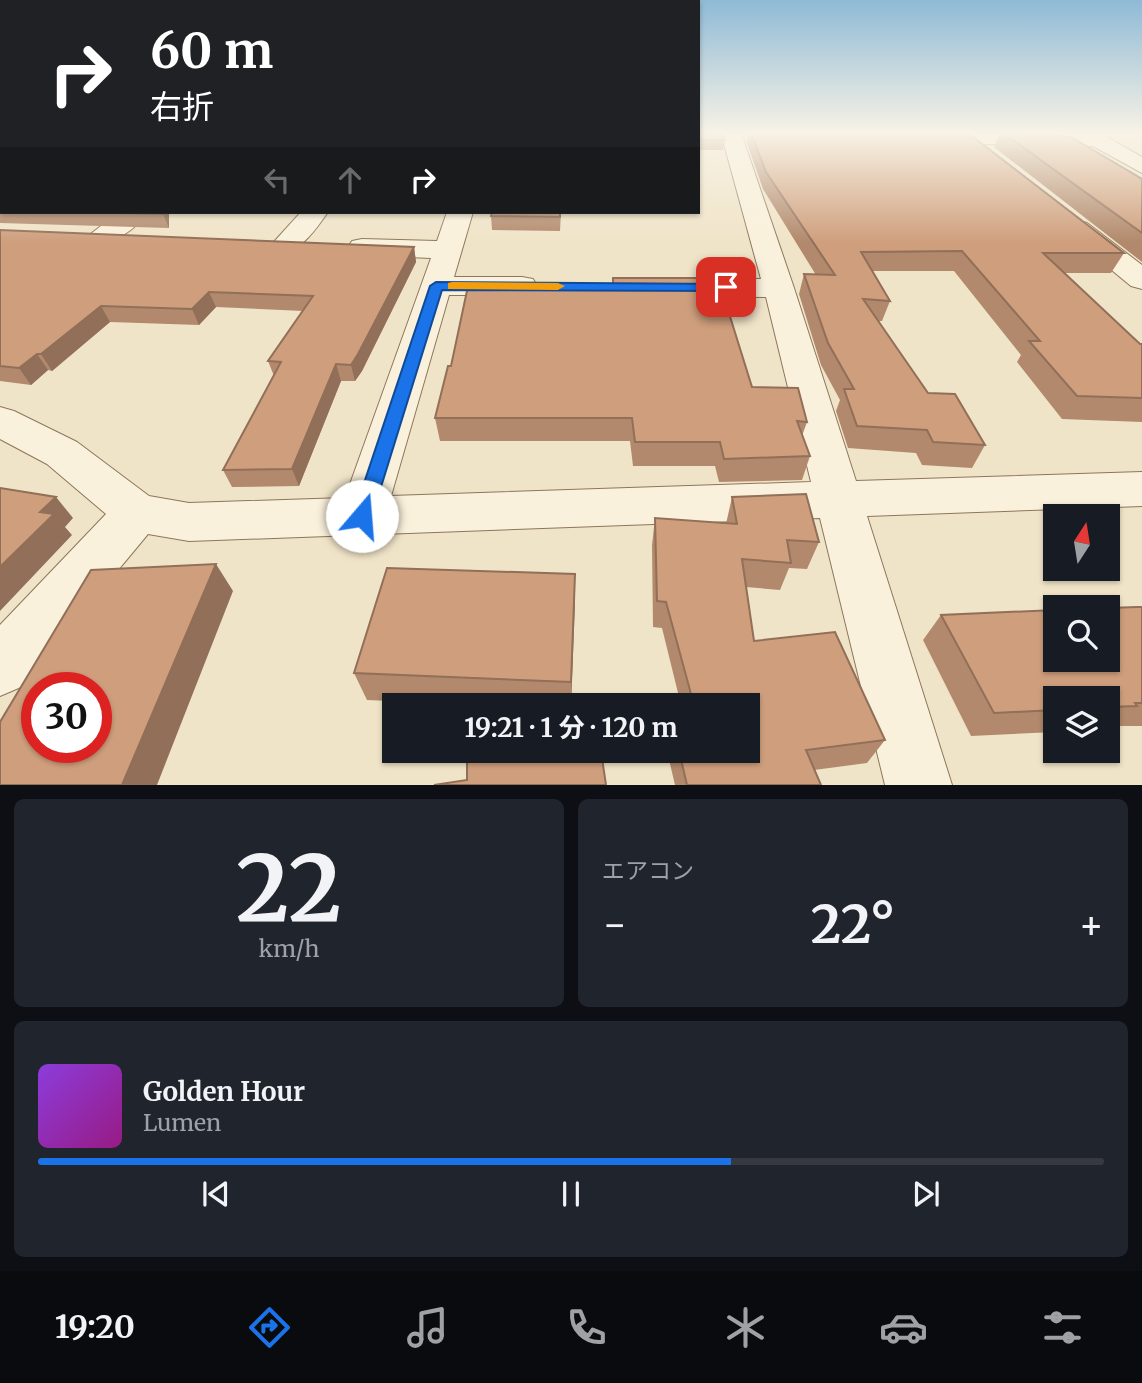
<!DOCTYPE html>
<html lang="ja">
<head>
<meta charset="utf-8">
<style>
  :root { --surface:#171b24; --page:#20242c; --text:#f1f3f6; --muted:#9ea1a6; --line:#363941; --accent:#1a73e8 }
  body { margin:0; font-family:Merriweather,"Noto Sans JP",serif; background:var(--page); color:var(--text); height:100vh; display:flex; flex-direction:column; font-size:26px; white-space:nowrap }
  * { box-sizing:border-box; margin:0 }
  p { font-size:23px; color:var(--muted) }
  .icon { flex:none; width:38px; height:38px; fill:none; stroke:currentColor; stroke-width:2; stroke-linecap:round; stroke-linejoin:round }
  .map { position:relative; height:785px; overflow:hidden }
  .side { display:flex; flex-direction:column; gap:14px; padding:14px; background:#0d0f14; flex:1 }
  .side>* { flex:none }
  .top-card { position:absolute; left:0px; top:0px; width:700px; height:214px; box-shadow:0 2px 5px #0004; background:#202124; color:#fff; overflow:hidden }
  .needle { width:46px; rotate:12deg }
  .tools { position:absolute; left:1043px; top:504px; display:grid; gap:14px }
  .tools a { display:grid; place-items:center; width:77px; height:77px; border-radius:0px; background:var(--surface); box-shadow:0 2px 5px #0004; font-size:35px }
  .speed { position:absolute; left:21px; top:672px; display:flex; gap:14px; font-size:35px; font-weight:700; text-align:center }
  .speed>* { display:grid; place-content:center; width:91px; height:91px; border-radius:50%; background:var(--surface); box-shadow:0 2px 5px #0004; line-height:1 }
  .speed .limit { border:10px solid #d22; background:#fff; color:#111 }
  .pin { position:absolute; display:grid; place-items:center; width:60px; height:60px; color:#fff; margin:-30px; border-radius:14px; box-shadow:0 4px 10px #0006 }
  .me { position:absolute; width:77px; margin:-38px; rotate:18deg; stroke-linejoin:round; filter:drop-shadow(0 0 5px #0008) }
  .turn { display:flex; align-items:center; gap:24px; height:147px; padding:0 35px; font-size:32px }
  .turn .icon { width:91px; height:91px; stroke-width:2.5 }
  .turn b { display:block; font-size:49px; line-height:60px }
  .lanes { display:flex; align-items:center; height:66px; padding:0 35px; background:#0003; justify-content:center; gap:35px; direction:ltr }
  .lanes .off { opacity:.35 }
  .big { font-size:52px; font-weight:700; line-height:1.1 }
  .side .tile { flex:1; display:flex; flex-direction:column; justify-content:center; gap:10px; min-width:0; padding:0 24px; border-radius:10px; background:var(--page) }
  .side .dial { align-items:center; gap:0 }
  .dial b { font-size:91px; line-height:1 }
  .song { display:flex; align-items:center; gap:21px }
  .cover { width:84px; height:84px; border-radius:10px; background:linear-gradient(135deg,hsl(270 70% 55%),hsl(310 70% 35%)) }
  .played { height:7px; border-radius:4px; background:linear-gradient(90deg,var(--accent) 65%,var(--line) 65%) }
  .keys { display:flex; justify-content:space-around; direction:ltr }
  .heat { display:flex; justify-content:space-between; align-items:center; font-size:38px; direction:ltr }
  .side .tiles { flex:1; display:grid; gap:14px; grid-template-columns:1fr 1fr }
  .tile:last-child { grid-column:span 2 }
  .trip { position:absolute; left:382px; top:693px; width:378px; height:70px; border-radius:0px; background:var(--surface); box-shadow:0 2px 5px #0004; font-weight:700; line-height:70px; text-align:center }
  .tabs { display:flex; height:112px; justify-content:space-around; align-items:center; background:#090b0e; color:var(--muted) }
  .tabs .icon { width:49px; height:49px }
  .tabs .active { color:var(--accent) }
  .tabs b { font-size:32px; color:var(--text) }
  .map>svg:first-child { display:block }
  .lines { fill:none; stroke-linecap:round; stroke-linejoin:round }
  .minor-casing { stroke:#8d765c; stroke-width:2 }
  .minor { fill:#faf1dc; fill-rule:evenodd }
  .wall { fill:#b2896c }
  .shaded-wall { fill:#916f58 }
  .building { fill:#cf9f7d; stroke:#916f58; stroke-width:2; fill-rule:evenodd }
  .route { fill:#1a73e8; stroke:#114b97; stroke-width:2 }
  .slow { fill:#f59e0b }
</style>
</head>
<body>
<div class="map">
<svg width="1142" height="785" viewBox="0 0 1142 785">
  <rect width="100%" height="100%" fill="#f0e4c8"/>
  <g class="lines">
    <g class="minor-casing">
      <g id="minor">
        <path d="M721,133H741L794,288L856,481L1142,472V506L867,516L952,785H885L820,518L189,541L148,534L21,687L0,696V625L106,514L47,464L0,439V407L14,411L77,442L149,496L189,503L345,498L431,258L362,255L352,253L348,247L352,241L362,239L437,241L447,212H473L454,277H522L533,279L537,286L533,293L522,295H449L391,496L811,482L766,297L670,296L659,294L655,287L659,280L670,278L761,279Z"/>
        <path d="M917,133H1100L1142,157V173L1093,146L924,143L917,141L914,137Z"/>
        <path d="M119,212H148C137,228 112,247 92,242L88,236Z"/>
        <path d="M301,212H328C315,230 299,256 276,250L272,244Z"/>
        <path d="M1078,221L1087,223L1142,265V289L1131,286L1069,235L1065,229L1069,223Z"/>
      </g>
    </g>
    <use href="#minor" class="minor"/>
  </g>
  <g class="wall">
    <path d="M698,133L725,140L723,150H698Z"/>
    <path d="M748,133H968L1124,253L1111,273H1064L1140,344H1142V422L1062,419L1017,362L1021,355L954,271H873L890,301L882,321H878L928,393L985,445L972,468L922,465L916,453L848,448L836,411L840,400L821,365L799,294L804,274L816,275L763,189L747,143Z"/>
    <path d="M1000,133H1056L1142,179V262L994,147Z"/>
    <path d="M2,185V212H169V228L0,223V186Z"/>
    <path d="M561,212L560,231L492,230L491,216Z"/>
    <path d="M0,230L414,247L416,262L362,371L355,381H341L299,486L232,487L223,470L274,376L268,361L303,311L216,307L199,325L110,322L52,371L48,370L31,385L0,381Z"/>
    <path d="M613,278L752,387L807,422L802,436L810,456L802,480L719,482L715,466H633L630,441H440L435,418L613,285Z"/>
    <path d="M732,497L819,542L807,569L789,568L780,590L746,587L754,641L885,740L867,763L814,770L821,785H675L667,751H747V705H681L662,628L653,627L652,545L655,518L726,524Z"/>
    <path d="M575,574L571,705H482L367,700L354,673Z"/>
    <path d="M1142,607V726H1111L1108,729V698H1055V732L971,736L923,640L941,615Z"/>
  </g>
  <g class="shaded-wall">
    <path d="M163,212H169V228L163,214Z"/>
    <path d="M414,247L416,262L362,371L355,381L351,365Z"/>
    <path d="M209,292L216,307L199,325L192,309Z"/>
    <path d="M101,306L110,322L52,371L41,354Z"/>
    <path d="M37,354L48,370L31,385L19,368Z"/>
    <path d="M336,364L341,381L299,486L292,469Z"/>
    <path d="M56,497L73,518L65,527L72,535L0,611V567L40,512Z"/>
    <path d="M216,564L233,591L157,785H122Z"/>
    <path d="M575,574V603L571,705V682Z"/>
  </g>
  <g class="building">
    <path d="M698,133H723L725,140H698Z"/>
    <path d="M751,133H968L1124,253H1043L1140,344H1142V398L1077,396L1029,341H1040L962,251L861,252L890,301L863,299L928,393L955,394L985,445L933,442L927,430L857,426L844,389H854L828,343L804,274L835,275L766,172Z"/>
    <path d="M1003,133H1056L1064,137H1071L1142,179V233Z"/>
    <path d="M2,185V210H0V186Z"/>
    <path d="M72,212H163V214Z"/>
    <path d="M492,212H560V217L491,216Z"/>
    <path d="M0,230L414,247L358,354L351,365L336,364L292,469L223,470L281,362L268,361L313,296L209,292L192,309L101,306L41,354H37L19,368L0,366Z"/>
    <path d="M613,278H718L752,387L798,388L807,422L797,421L810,456L724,459L720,442H635L632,418H435L448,366H451L468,286L613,285Z"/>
    <path d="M0,488L56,497L40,512L54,514L0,567Z"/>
    <path d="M806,494L819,542L787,540L791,563L742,559L754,641L835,632L885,740L806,750L821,785H687L679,751H747V705H694L666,602L657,601L655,518L737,524L732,497Z"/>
    <path d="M216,564L122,785H0V722L91,570ZM37,688H96V747H37Z"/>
    <path d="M387,568L575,574L571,682L354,673Z"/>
    <path d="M1137,607H1142V703H1135L1137,706L1108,707V698H1055V710L994,713L941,615L1055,610V660H1108V608Z"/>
    <path d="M467,751H601L606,785H434L467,780Z"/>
  </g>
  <linearGradient id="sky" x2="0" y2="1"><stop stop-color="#8fbad6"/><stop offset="0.55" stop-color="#f8f3e6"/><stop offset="1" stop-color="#f8f3e6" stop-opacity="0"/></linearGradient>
  <rect width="1142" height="242" fill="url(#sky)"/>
  <path class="route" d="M436,282L726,284L733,287L726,291L442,290L372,516L369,522L362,524L355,522L353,516L430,286Z"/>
  <path class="slow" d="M452,282L558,283L565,286L558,290L448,289V283Z"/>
</svg>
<div class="tools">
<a><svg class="needle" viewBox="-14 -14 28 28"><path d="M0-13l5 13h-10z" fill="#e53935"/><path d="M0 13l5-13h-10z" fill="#9ea1a6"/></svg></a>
<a><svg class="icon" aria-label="search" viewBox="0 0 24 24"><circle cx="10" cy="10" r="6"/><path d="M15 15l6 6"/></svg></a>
<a><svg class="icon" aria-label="layers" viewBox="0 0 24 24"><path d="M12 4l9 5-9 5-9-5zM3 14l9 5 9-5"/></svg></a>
</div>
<div class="speed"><div class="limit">30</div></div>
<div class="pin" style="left:726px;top:287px;background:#d93025"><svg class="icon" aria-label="arrive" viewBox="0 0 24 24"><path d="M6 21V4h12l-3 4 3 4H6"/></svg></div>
<svg class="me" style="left:362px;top:516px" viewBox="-20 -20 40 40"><circle r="19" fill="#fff"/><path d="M0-13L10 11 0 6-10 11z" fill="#1a73e8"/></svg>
<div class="trip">19:21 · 1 分 · 120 m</div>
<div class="top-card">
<div class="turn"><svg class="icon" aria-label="right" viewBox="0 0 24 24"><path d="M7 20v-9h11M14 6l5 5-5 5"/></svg><div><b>60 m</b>右折</div></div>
<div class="lanes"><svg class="icon off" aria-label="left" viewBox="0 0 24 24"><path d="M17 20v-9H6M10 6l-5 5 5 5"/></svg><svg class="icon off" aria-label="ahead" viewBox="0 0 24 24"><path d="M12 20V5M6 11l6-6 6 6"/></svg><svg class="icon" aria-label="right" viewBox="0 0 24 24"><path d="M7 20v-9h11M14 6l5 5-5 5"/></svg></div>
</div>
</div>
<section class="side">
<div class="tiles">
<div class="tile dial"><b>22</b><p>km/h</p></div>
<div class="tile"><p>エアコン</p>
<div class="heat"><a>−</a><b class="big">22°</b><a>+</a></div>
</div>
<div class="tile">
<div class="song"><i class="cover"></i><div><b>Golden Hour</b><p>Lumen</p></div></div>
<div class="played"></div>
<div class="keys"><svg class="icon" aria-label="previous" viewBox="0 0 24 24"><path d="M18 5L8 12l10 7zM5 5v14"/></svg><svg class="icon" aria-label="pause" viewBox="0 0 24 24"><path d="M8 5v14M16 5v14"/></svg><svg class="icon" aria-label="next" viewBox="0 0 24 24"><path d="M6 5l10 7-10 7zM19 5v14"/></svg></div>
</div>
</div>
</section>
<nav class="tabs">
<b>19:20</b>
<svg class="icon active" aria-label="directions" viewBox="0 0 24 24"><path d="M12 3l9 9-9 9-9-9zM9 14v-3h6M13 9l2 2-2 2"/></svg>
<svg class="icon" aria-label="music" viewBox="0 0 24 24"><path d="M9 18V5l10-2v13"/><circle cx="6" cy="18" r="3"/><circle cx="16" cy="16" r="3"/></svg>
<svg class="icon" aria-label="phone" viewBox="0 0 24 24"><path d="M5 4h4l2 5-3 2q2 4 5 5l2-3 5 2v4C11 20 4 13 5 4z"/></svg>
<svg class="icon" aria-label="climate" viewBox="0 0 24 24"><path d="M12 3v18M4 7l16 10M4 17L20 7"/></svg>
<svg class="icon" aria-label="car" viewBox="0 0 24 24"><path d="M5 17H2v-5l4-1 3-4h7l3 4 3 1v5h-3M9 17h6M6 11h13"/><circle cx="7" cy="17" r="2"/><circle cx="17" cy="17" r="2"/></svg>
<svg class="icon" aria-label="filters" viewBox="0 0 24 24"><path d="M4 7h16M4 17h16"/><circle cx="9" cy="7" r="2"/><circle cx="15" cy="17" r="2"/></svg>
</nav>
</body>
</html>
